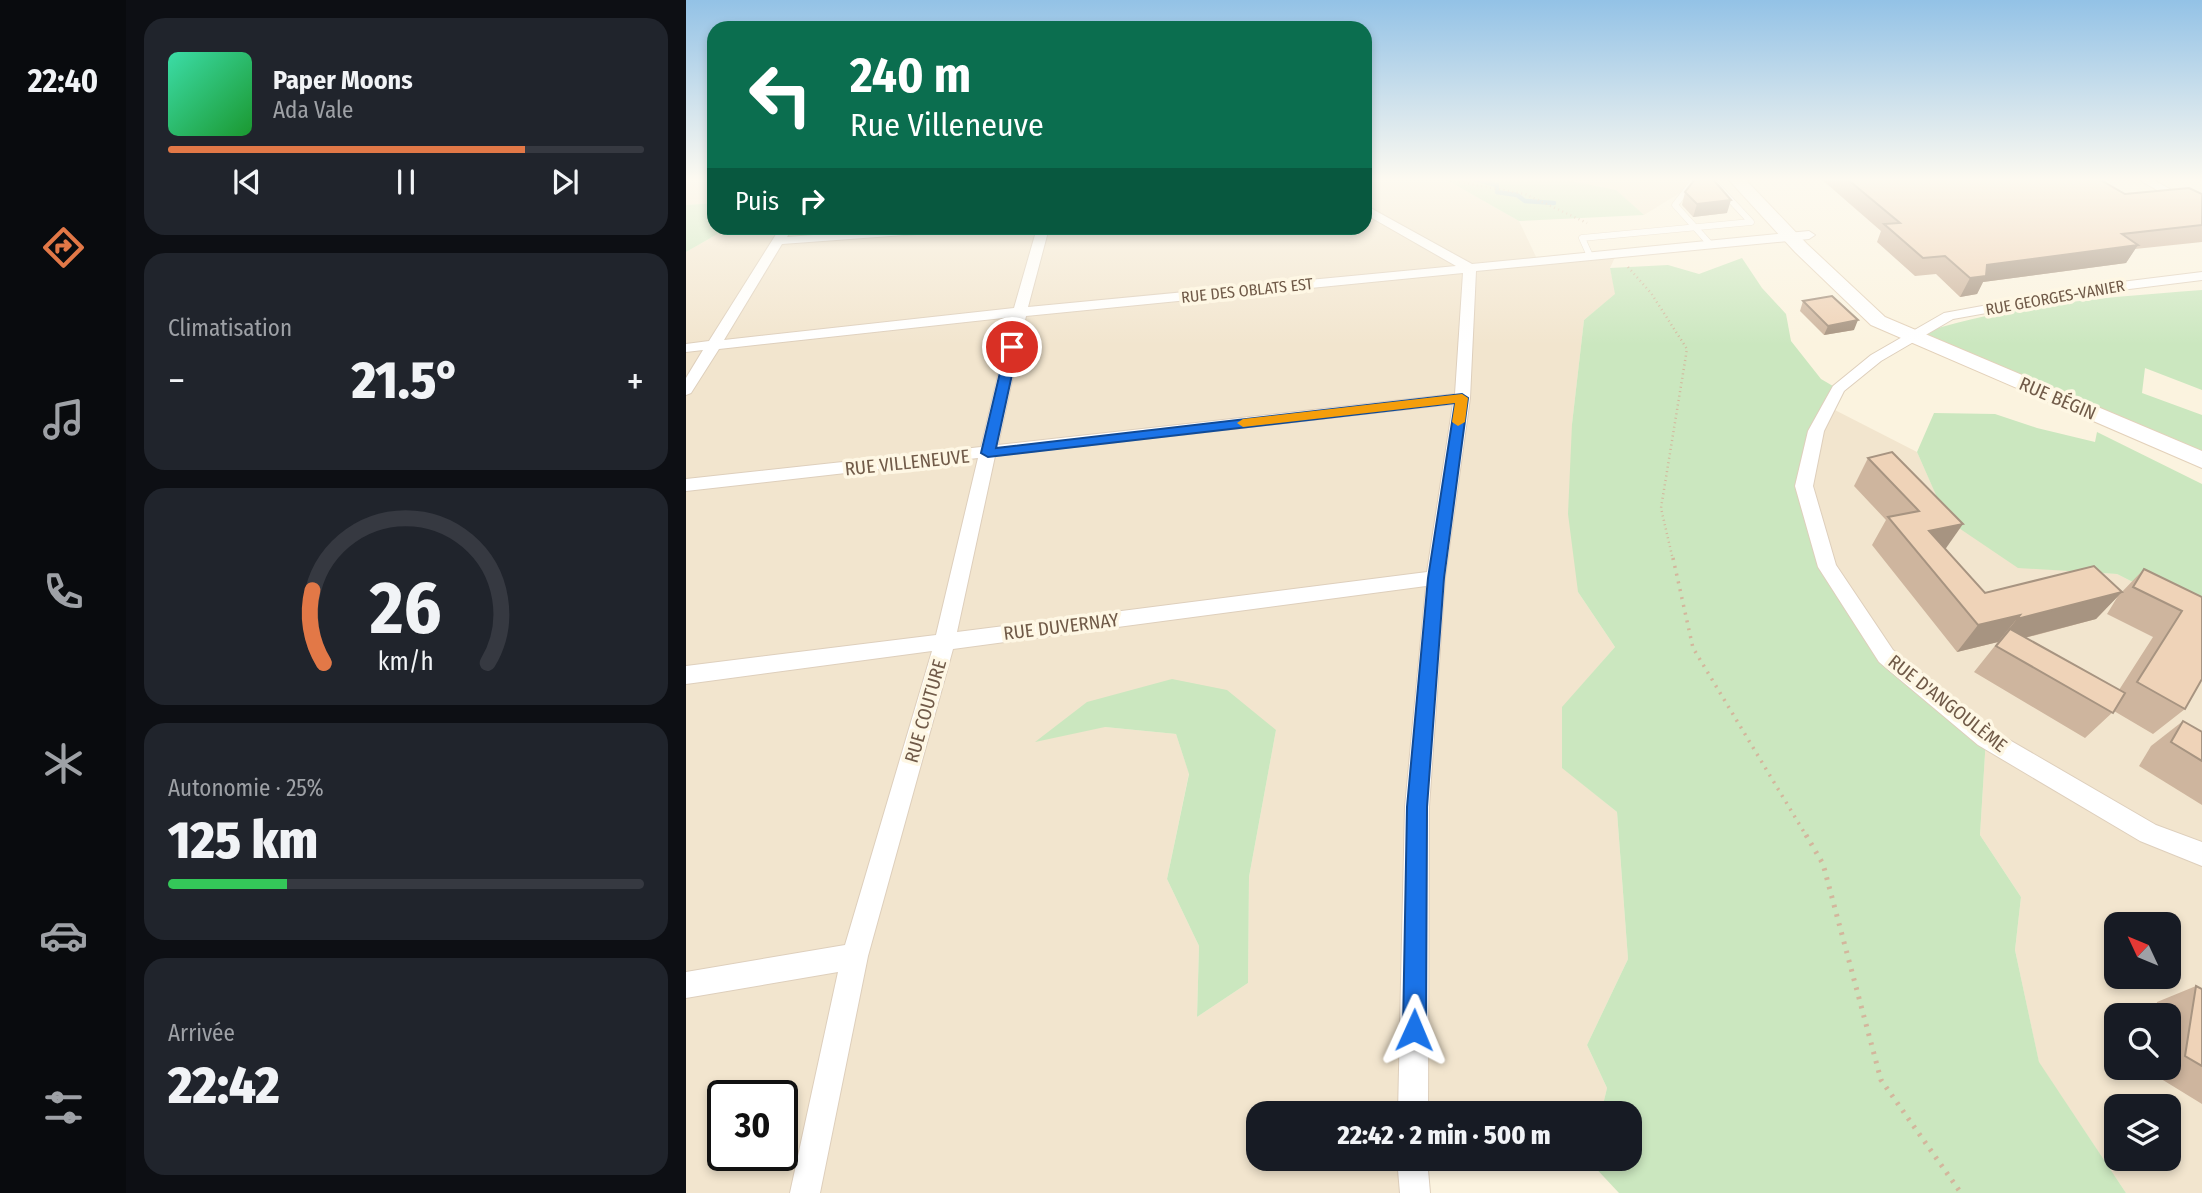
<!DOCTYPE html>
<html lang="fr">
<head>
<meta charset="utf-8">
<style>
  :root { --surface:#171b24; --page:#20242c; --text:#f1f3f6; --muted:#9ea1a6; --line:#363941; --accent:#e27847 }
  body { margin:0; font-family:"Fira Sans Condensed",sans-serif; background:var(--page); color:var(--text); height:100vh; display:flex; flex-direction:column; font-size:26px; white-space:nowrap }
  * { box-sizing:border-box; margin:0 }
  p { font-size:23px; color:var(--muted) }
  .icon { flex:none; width:38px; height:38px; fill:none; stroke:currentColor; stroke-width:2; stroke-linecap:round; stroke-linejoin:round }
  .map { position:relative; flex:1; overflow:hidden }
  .side { display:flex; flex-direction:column; gap:18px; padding:18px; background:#0d0f14; width:560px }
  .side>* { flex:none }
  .banner { position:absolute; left:21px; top:21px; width:665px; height:214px; border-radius:21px; box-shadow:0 4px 10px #0003; background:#0b6e4f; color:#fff; overflow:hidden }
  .needle { width:46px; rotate:314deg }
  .tools { position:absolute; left:1418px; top:912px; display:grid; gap:14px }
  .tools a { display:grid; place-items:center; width:77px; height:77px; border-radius:14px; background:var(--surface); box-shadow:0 4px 10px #0003; font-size:35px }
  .speed { position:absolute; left:21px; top:1080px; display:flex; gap:14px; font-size:35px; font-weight:700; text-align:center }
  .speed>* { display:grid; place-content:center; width:91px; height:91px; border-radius:50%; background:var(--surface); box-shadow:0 4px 10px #0003; line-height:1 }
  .speed .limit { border:4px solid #111; border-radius:10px; background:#fff; color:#111 }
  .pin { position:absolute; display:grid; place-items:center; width:60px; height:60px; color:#fff; margin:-30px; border:4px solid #fff; border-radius:50%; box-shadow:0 2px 7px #0007 }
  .me { position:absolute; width:77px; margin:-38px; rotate:1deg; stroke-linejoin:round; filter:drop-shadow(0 0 5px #0008) }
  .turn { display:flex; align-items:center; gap:24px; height:147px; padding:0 28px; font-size:32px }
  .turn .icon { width:91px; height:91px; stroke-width:2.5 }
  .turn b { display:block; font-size:49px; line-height:60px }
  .then { display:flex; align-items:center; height:66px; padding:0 28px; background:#0003; gap:14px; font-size:26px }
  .big { font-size:52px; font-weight:800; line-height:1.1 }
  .side .widget { flex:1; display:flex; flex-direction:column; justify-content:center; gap:10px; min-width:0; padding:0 24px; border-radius:21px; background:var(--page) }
  .side .dial { align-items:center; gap:0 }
  .dial svg { height:182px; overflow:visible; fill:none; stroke:var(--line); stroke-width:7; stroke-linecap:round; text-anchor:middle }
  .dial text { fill:var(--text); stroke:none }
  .song { display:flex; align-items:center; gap:21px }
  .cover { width:84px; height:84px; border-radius:10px; background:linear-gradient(135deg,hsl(160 70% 55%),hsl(130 70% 35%)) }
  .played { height:7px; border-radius:4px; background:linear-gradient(90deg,var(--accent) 75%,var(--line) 75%) }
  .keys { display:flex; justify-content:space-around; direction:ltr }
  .heat { display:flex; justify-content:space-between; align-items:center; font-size:38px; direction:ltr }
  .charge { height:10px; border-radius:5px; background:linear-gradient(90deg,#34c759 25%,var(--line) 0) }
  .trip { position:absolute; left:560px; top:1101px; width:396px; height:70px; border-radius:21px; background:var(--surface); box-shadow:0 4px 10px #0003; font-weight:800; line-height:70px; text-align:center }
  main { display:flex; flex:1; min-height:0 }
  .tab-bar { display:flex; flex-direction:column; width:126px; justify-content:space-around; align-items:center; background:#090b0e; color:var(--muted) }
  .tab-bar .icon { width:49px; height:49px }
  .tab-bar .current { color:var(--accent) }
  .tab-bar b { font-size:32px; color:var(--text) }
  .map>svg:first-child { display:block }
  .residential { fill:#f2e5ce; fill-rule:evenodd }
  .green { fill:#cbe7bf }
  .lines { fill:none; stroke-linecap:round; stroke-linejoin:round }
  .stream { stroke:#9cc6d4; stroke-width:4.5 }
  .lane-casing { stroke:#decfbc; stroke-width:7 }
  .street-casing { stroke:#decfbc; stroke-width:2 }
  .secondary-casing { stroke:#e3d1ba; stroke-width:2 }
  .path-far2 { stroke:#d3b69c; stroke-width:2.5; stroke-dasharray:1 3.5; stroke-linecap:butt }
  .path-far1 { stroke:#d3b69c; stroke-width:3.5; stroke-dasharray:2 6; stroke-linecap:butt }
  .path { stroke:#d3b69c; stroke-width:5; stroke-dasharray:2.5 7; stroke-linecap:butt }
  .lane { stroke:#fff; stroke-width:6 }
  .street { fill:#fff; fill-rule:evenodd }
  .secondary { fill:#fff; fill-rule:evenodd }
  .wall { fill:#ceb59e }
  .shaded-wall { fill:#a79481 }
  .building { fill:#efd3b8; stroke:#a79481; stroke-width:2 }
  .route { fill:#1a73e8; stroke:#114b97; stroke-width:2 }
  .slow { fill:#f59e0b }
  .labels { text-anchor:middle; stroke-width:7; stroke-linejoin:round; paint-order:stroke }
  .far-street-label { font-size:16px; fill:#705a48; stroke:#fef7e4 }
  .street-label { font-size:19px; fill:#705a48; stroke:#fef7e4 }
</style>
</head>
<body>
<main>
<nav class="tab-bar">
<b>22:40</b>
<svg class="icon current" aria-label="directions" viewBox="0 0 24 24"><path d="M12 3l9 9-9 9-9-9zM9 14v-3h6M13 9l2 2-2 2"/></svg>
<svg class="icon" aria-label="music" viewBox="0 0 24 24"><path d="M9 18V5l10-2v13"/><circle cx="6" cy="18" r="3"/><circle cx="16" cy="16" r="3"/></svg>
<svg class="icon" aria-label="phone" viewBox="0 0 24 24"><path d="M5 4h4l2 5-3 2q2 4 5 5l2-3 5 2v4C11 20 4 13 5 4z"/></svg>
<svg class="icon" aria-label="climate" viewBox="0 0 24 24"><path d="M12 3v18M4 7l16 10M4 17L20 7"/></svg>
<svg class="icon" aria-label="car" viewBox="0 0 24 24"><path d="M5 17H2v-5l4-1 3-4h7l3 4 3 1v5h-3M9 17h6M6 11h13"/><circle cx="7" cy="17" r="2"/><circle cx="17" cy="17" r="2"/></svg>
<svg class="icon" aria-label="filters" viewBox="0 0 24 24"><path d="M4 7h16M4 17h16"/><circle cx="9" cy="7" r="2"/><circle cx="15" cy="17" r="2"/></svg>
</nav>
<section class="side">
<div class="widget">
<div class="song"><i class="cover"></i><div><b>Paper Moons</b><p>Ada Vale</p></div></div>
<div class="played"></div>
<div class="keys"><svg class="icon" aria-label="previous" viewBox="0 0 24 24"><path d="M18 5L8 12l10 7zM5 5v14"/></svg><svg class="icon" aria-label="pause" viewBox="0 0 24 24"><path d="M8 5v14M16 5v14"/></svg><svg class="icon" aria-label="next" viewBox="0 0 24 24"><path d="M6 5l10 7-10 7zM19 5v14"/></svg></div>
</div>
<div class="widget"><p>Climatisation</p>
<div class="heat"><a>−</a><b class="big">21.5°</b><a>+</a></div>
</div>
<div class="widget dial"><svg viewBox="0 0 100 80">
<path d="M14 69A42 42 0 1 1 86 69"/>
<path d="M14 69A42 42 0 0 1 9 37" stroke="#e27847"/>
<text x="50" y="56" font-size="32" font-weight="700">26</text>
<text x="50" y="72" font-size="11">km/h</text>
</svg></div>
<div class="widget"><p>Autonomie · 25%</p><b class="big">125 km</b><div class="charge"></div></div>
<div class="widget"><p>Arrivée</p><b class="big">22:42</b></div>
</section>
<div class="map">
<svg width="1516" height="1193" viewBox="0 0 1516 1193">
  <rect width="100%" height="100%" fill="#fbf3df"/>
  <g class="residential">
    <path d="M28,178V203L0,205V180Z"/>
    <path d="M679,178H757L833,221L852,261L931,253L924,268L930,294L898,320L886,424L892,592L929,647L876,708L877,768L931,812L942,959L901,1045L921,1088L915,1113H572V1158L904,1159L903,1161L727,1171L729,1193H0V252L42,228H679ZM419,727L590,730L563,877L562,983L511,1017L513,946L481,879L503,773L490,734ZM37,1096H96V1155H37Z"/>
    <path d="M871,178H1018L958,215L929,190Z"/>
    <path d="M1143,407L1231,452L1261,519L1332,567L1431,574L1516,617V1193H1440L1353,1063L1329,950L1335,897L1294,835L1300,738L1200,656L1141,567L1118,486ZM1430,924H1482V976H1430ZM1430,1015H1482V1068H1430ZM1430,1106H1482V1158H1430Z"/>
  </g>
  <g class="green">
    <path d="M757,178H871L930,190L958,215L833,221Z"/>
    <path d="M28,203V228H42L0,252V205Z"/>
    <path d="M1056,258L1076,288L1100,314L1105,341L1135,379L1152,389L1118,486L1141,567L1200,656L1300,738L1294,835L1335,897L1329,950L1353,1062L1440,1193H933L903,1161L904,1159L943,1158V1113H915L921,1088L901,1045L942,959L931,812L876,768V707L929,647L892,592L882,514L886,424L898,320L929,294L924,268L982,265L1013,274Z"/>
    <path d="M1516,290V390L1459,368L1456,393L1516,415V460L1227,336C1314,305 1424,297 1516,290Z"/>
    <path d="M1248,413L1309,414L1351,428L1409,442L1411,432L1516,484V617L1431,574L1332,568L1261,520L1231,452Z"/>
    <path d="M486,679L541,690L590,730L563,877L562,983L511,1017L513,946L481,879L503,774L490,734L419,727L349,742L401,702Z"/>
  </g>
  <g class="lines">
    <path class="stream" d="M785,178L811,185V192L831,195L839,201L868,203"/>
    <g class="lane-casing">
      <g id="lane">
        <path d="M1010,178L989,205L1024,244"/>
        <path d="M904,256L896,238L1065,222L1024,178"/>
      </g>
    </g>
    <g class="street-casing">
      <g id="street">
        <path d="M1450,178H1464L1516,207V216Z"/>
        <path d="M679,205L786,264L1123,231L1129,235L1123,239L790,271L784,398L759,578L743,807L742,1113H712L719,807L740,586L267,649L182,956L134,1193H104L152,972L0,998V972L159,945L246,651L0,684V666L250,635L292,458L0,491V479L295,447L326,317L33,349L5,393L0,395V378L17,350L0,352V344L23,341L94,228H106L101,237L219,228H265L259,232L96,244L38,340L328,308L351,228H363L342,307L770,266L679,214ZM777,273L769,394L312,445L340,316ZM767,404L741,572L271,632L309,456Z"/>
        <path d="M1516,272V280L1411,293L1267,319L1195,361L1158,391L1138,431L1127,486L1150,565L1207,650L1308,731L1470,825L1516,842V866L1454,841L1292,745L1193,662L1132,567L1109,486L1122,431L1147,386L1185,355L1258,313L1411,285Z"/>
        <path d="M711,1158H741L744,1193H714Z"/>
      </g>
    </g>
    <g class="secondary-casing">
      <path id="secondary" d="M1041,178H1058L1121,244L1199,317L1516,451V468L1185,325L1109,252Z"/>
    </g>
    <g class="path-far2">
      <path d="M751,178L839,194L901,223"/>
      <path d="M942,267L965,293L1001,349L975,508L987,560"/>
    </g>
    <path class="path-far1" d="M987,558L1007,648L1121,837"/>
    <path class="path" d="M1120,835L1137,864L1195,1080L1275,1193"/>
    <use href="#lane" class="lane"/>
    <use href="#street" class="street"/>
    <use href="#secondary" class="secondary"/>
  </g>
  <g class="wall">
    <path d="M1134,178H1411L1439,194H1516V242L1449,249L1440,263L1297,282L1291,294L1274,297L1250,274L1229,276L1191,242L1195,231Z"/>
    <path d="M999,192L1041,213L1007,217L996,205Z"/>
    <path d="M1117,301L1168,330L1138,335L1114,311Z"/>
    <path d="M1206,452L1259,549L1299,593L1436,592L1410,619L1339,638L1433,690L1467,637L1421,614L1432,596L1458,569L1516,597L1499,709L1467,734L1428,711L1399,738L1288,672L1312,642L1271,652L1186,545L1200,520L1168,486L1182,458Z"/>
    <path d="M1497,721L1516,732V805L1453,766L1465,746Z"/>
    <path d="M1510,986L1516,989V1104L1459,1069V1068H1482V1015H1469L1471,1002Z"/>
  </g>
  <g class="shaded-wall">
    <path d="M1045,200L1041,213L1007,217L1011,204Z"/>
    <path d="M1452,245L1440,263L1297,282L1291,294L1274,297L1284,278L1301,265Z"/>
    <path d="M1172,320L1168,330L1138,335L1142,326Z"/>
    <path d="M1277,524L1258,551L1243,531Z"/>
    <path d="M1436,592L1410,619L1311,645L1324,629L1309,646L1331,619Z"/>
    <path d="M1334,615L1312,642L1271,652L1292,625Z"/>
  </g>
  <g class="building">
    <path d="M1010,178H1026L1045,200L1011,204L999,192Z"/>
    <path d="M1160,178H1411L1439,194L1503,188L1516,194V225L1436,234L1452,245L1301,265L1300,276L1284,278L1259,256L1237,258L1198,224L1214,223Z"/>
    <path d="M1146,296L1172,320L1142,326L1117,301Z"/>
    <path d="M1206,452L1277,524L1243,531L1299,593L1408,566L1436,592L1331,619L1334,615L1292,625L1202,517L1233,511L1182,458Z"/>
    <path d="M1458,569L1516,597V679L1499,709L1451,682L1496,611L1447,587Z"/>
    <path d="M1324,629L1439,693L1427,713L1310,646Z"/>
    <path d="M1497,721L1516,732V761L1485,742Z"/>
    <path d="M1510,986L1516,989V1066L1499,1056Z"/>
  </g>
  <linearGradient id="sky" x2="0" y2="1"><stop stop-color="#93c2e6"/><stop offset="0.52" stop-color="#fdfaf1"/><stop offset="1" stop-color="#fdfaf1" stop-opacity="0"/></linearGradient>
  <rect width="1516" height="345" fill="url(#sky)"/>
  <path class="route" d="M326,343L332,347L310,448L776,394L782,398L758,578L741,807L740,1030L736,1038L728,1041L720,1038L717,1030L721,807L742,578L769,403L302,457L295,453L320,347Z"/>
  <path class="slow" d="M776,394L782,398L779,422L772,426L766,422L769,403L557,427L551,423L557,419Z"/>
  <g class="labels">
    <g class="far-street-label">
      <text transform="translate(561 290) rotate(-6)" y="6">RUE DES OBLATS EST</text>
      <text transform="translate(1369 297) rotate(-10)" y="6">RUE GEORGES-VANIER</text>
    </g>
    <g class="street-label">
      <text transform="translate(1372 398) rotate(23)" y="7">RUE BÉGIN</text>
      <text transform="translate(221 462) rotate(-6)" y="7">RUE VILLENEUVE</text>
      <text transform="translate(375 626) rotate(-7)" y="7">RUE DUVERNAY</text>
      <text transform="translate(1262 703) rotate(38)" y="7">RUE D'ANGOULÈME</text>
      <text transform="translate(239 711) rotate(-74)" y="7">RUE COUTURE</text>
    </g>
  </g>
</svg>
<div class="tools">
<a><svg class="needle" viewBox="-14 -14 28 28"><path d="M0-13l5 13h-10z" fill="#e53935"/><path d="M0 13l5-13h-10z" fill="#9ea1a6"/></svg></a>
<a><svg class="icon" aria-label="search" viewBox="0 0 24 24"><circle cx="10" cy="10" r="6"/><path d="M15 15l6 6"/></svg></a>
<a><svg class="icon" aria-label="layers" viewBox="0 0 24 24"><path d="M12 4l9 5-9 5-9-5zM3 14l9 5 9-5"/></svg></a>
</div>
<div class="speed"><div class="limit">30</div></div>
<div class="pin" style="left:326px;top:347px;background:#d93025"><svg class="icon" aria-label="arrive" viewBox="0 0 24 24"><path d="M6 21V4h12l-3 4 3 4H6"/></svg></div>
<svg class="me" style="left:728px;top:1030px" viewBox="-20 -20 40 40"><path d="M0-17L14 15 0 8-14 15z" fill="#1a73e8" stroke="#fff" stroke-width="4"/></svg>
<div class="trip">22:42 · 2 min · 500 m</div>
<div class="banner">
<div class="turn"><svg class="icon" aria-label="left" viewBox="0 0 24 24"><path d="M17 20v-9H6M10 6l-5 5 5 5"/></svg><div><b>240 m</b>Rue Villeneuve</div></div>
<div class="then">Puis<svg class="icon" aria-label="right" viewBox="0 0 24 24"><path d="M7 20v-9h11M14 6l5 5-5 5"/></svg></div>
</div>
</div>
</main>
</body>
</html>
